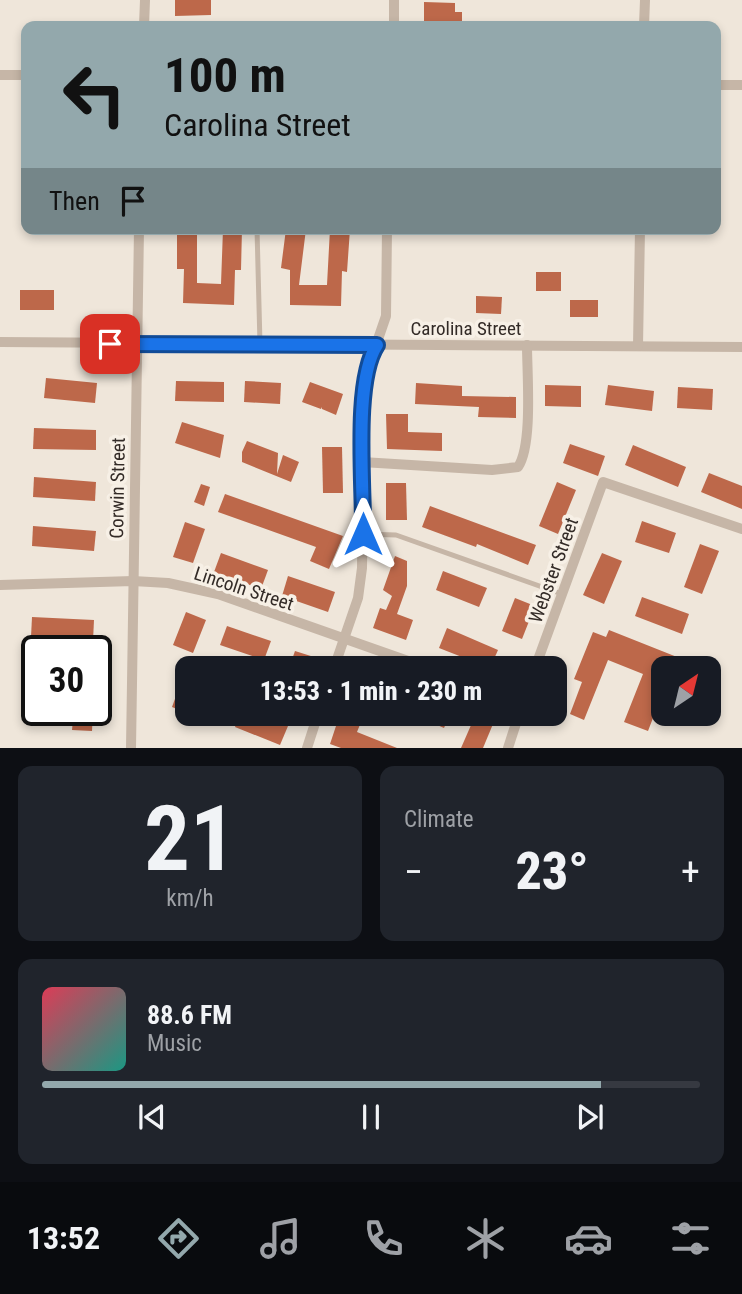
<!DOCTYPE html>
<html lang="en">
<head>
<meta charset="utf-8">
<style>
  :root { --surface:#171b24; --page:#20242c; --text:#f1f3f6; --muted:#9ea1a6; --line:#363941; --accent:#93a8ac }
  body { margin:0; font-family:"Roboto Condensed",sans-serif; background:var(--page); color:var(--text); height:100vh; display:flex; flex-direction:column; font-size:26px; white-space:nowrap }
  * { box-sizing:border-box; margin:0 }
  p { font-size:23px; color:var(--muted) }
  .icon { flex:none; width:38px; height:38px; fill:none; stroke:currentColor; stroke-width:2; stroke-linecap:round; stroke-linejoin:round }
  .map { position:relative; height:748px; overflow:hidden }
  .panel { display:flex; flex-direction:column; gap:18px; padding:18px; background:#0d0f14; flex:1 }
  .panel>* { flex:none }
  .guide { position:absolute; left:21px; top:21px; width:700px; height:214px; border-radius:14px; box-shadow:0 4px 10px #0003; background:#93a8ac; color:#111; overflow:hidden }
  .needle { width:46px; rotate:35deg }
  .buttons { position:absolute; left:651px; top:656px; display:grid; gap:14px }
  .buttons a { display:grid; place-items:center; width:70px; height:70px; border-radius:14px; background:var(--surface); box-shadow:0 4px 10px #0003; font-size:35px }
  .speed { position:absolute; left:21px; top:635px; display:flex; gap:14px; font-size:35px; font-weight:700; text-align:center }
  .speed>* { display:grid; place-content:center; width:91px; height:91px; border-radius:50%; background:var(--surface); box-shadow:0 4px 10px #0003; line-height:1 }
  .speed .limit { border:4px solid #111; border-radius:10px; background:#fff; color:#111 }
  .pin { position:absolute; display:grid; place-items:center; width:60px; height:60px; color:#fff; margin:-30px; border-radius:14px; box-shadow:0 4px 10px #0006 }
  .me { position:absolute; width:77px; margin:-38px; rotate:0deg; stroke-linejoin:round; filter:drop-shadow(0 0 5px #0008) }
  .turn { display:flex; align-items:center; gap:24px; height:147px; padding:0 28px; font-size:32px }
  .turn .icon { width:91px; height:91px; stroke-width:2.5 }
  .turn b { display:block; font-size:49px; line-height:60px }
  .then { display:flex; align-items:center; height:66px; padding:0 28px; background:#0003; gap:14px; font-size:26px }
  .big { font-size:52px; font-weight:800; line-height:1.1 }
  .panel .tile { flex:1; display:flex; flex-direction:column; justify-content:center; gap:10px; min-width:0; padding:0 24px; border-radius:14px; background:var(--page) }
  .panel .dial { align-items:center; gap:0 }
  .dial b { font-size:91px; line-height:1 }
  .song { display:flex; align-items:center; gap:21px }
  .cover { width:84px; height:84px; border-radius:10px; background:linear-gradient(135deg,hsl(350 70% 55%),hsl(170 70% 35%)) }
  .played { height:7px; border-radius:4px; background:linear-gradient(90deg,var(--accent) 85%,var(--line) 85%) }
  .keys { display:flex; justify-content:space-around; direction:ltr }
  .heat { display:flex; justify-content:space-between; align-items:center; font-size:38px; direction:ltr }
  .panel .tiles { flex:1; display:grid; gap:18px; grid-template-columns:1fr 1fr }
  .tile:last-child { grid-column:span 2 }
  .trip { position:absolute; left:175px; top:656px; width:392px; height:70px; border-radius:14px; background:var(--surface); box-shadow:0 4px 10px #0003; font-weight:800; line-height:70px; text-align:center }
  .tabs { display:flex; height:112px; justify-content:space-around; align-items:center; background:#090b0e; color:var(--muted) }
  .tabs .icon { width:49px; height:49px }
  .tabs .current { color:var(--accent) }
  .tabs b { font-size:32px; color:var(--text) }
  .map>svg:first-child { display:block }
  .building { fill:#bd684a }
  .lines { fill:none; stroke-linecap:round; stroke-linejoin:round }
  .service { stroke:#c6b6a7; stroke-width:5 }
  .minor { stroke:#c6b6a7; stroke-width:10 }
  .route-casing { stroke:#114b97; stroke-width:18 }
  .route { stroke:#1a73e8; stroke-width:12 }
  .labels { text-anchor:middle; stroke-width:7; stroke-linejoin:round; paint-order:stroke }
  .street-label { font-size:19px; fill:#332b27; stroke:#f7f0e6 }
</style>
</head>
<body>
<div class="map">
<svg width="742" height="748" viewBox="0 0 742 748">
  <rect width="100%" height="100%" fill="#efe6da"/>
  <g class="building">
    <path d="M175,0H211V15L175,16Z"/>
    <path d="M424,2L455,3V12H462V22H424Z"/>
    <path d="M177,229H197V283L221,284L223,229H242L241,270H235L234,305L183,303L184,269H177Z"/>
    <path d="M286,229H306L299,285H327L330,229H350L347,272L342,271L341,306L290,305V270L281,268Z"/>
    <rect x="536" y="272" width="25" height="19"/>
    <rect x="20" y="290" width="34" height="20"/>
    <path d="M476,296L502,297L501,314L476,313Z"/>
    <rect x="570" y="300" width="28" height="17"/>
    <path d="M46,378L97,383L95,403L44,398Z"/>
    <path d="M176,381L224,382V402L175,401Z"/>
    <path d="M245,381L281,383L280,404L244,402Z"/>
    <path d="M310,382L343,394L336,415L322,409V407L321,409L302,402Z"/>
    <path d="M416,383L462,386V396L516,397V418L478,417L479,407L415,404Z"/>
    <path d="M545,385L581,386V407L545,406Z"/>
    <path d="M608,385L654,391L652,411L605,405Z"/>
    <path d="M678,387L713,389L712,410L677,408Z"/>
    <path d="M386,414H408V432L442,433V451L387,449Z"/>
    <path d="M182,422L224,435L220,458L175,443Z"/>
    <path d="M34,428L96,430V450L33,449Z"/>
    <path d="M247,441L278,453L277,474L283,455L299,462L291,482L242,462V452Z"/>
    <path d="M570,444L605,456L598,476L563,463Z"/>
    <path d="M633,445L686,467L678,487L625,465Z"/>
    <path d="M322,447H342L343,493H323Z"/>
    <path d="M709,473L742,486V509L701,492Z"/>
    <path d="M34,477L96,482L95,501L33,497Z"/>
    <path d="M557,482L576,490L558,534L539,526Z"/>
    <path d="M386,483H406L407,520H386Z"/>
    <path d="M201,484L210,487L204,506L194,502Z"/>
    <path d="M225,494L343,536L329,569L310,561L316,547L218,512Z"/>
    <path d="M430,506L536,545L528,565L477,544L476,547L422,527Z"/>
    <path d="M642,521L676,533L669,553L635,542Z"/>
    <path d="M185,522L205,529L193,563L173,557Z"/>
    <path d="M33,526L96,531L94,551L32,546Z"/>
    <path d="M700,544L719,551L702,594L684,587Z"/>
    <path d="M221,553L268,570L261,589L214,572Z"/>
    <path d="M602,553L622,561L604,604L583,595Z"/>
    <path d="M395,556L407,561V586L397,614L413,620L406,640L373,628L380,608L386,610L392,596L383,590Z"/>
    <path d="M443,571L487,588L479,607L436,590Z"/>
    <path d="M288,576L335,592L328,612L282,596Z"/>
    <path d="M642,597L689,614L682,634L635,616Z"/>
    <path d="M515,598L535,606L522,639L502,631Z"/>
    <path d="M186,612L206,620L193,653L173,645Z"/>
    <path d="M32,617L94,620L93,641L31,637Z"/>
    <path d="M227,626L271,641L264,660L220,645Z"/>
    <path d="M447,628L498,650L490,668L439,648Z"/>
    <path d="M609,630L677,657L672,668H663V692L648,731L624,722L643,674L608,660L584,720L570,714L582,682L574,679L593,632L606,637Z"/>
    <path d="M295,651L314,657L311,668H289Z"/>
    <path d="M186,669L187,670V713L172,707Z"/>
    <path d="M74,710H93L92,731L72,730Z"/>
    <path d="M240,714H258L288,726L280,745L235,727Z"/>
    <path d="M340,714H355L363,717L357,732L397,748H341L330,744Z"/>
    <path d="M412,714H450L444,728Z"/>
    <path d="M475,716L493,724L483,748H461Z"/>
  </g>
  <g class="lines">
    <g class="service">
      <path d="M257,229L260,344"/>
      <path d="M363,534L396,535L562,594"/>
    </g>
    <g class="minor">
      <path d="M144,26L145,0"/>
      <path d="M394,26V0"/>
      <path d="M644,26L645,0"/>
      <path d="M0,75H26"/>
      <path d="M716,85H742"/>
      <path d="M0,342L742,347"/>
      <path d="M638,346L640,229"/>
      <path d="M362,462L492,470L518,467C533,445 527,374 527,345"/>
      <path d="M0,585L133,581L168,583L218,594L428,668"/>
      <path d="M334,668L358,598L362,568L365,377L386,316L387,229"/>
      <path d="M535,668L603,482L742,529"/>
      <path d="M131,748L139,229"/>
      <path d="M307,748L318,714"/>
      <path d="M508,748L519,714"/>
    </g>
  </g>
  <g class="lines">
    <g class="route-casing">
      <path id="route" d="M110,344L377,345C353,381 364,488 363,534"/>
    </g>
    <use href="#route" class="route"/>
  </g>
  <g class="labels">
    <g class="street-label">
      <text x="466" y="335">Carolina Street</text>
      <text transform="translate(117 488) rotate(-89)" y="7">Corwin Street</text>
      <text transform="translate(553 570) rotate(-70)" y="7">Webster Street</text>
      <text transform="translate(244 588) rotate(18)" y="7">Lincoln Street</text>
    </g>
  </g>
</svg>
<div class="buttons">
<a><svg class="needle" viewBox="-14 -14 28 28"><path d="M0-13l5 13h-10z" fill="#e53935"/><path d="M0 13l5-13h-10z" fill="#9ea1a6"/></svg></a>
</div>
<div class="speed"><div class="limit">30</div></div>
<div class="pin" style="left:110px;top:344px;background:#d93025"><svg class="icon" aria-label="arrive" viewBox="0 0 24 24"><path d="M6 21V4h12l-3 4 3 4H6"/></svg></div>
<svg class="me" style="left:363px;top:534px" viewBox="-20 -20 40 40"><path d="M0-17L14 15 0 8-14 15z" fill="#1a73e8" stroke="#fff" stroke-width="4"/></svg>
<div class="trip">13:53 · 1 min · 230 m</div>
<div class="guide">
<div class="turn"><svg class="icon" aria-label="left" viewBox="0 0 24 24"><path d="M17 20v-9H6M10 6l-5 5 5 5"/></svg><div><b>100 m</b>Carolina Street</div></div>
<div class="then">Then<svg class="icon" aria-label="arrive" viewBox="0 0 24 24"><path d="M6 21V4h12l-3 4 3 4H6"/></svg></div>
</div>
</div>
<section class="panel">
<div class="tiles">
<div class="tile dial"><b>21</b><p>km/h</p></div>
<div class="tile"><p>Climate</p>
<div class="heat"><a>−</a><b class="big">23°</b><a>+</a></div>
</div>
<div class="tile">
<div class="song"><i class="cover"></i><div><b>88.6 FM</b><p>Music</p></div></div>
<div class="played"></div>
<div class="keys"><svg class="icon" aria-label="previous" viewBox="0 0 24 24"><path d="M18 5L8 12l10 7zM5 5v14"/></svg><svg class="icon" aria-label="pause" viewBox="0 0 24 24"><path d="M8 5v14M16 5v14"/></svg><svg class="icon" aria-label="next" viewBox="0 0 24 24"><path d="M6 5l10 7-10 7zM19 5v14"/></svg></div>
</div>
</div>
</section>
<nav class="tabs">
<b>13:52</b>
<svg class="icon current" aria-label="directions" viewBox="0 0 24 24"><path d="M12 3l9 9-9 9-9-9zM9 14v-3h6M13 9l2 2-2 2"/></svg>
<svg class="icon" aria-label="music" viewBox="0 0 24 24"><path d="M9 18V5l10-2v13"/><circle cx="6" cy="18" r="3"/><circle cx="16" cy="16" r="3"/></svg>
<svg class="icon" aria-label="phone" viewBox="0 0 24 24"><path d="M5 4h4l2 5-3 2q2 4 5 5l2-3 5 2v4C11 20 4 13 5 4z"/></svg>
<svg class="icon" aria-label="climate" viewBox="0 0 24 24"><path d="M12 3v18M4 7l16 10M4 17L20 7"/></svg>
<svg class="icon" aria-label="car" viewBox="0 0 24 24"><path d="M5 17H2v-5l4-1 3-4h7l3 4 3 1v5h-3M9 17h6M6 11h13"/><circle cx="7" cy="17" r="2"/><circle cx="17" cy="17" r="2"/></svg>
<svg class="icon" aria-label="filters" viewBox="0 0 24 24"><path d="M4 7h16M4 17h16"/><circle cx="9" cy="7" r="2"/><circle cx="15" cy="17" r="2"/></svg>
</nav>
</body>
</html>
